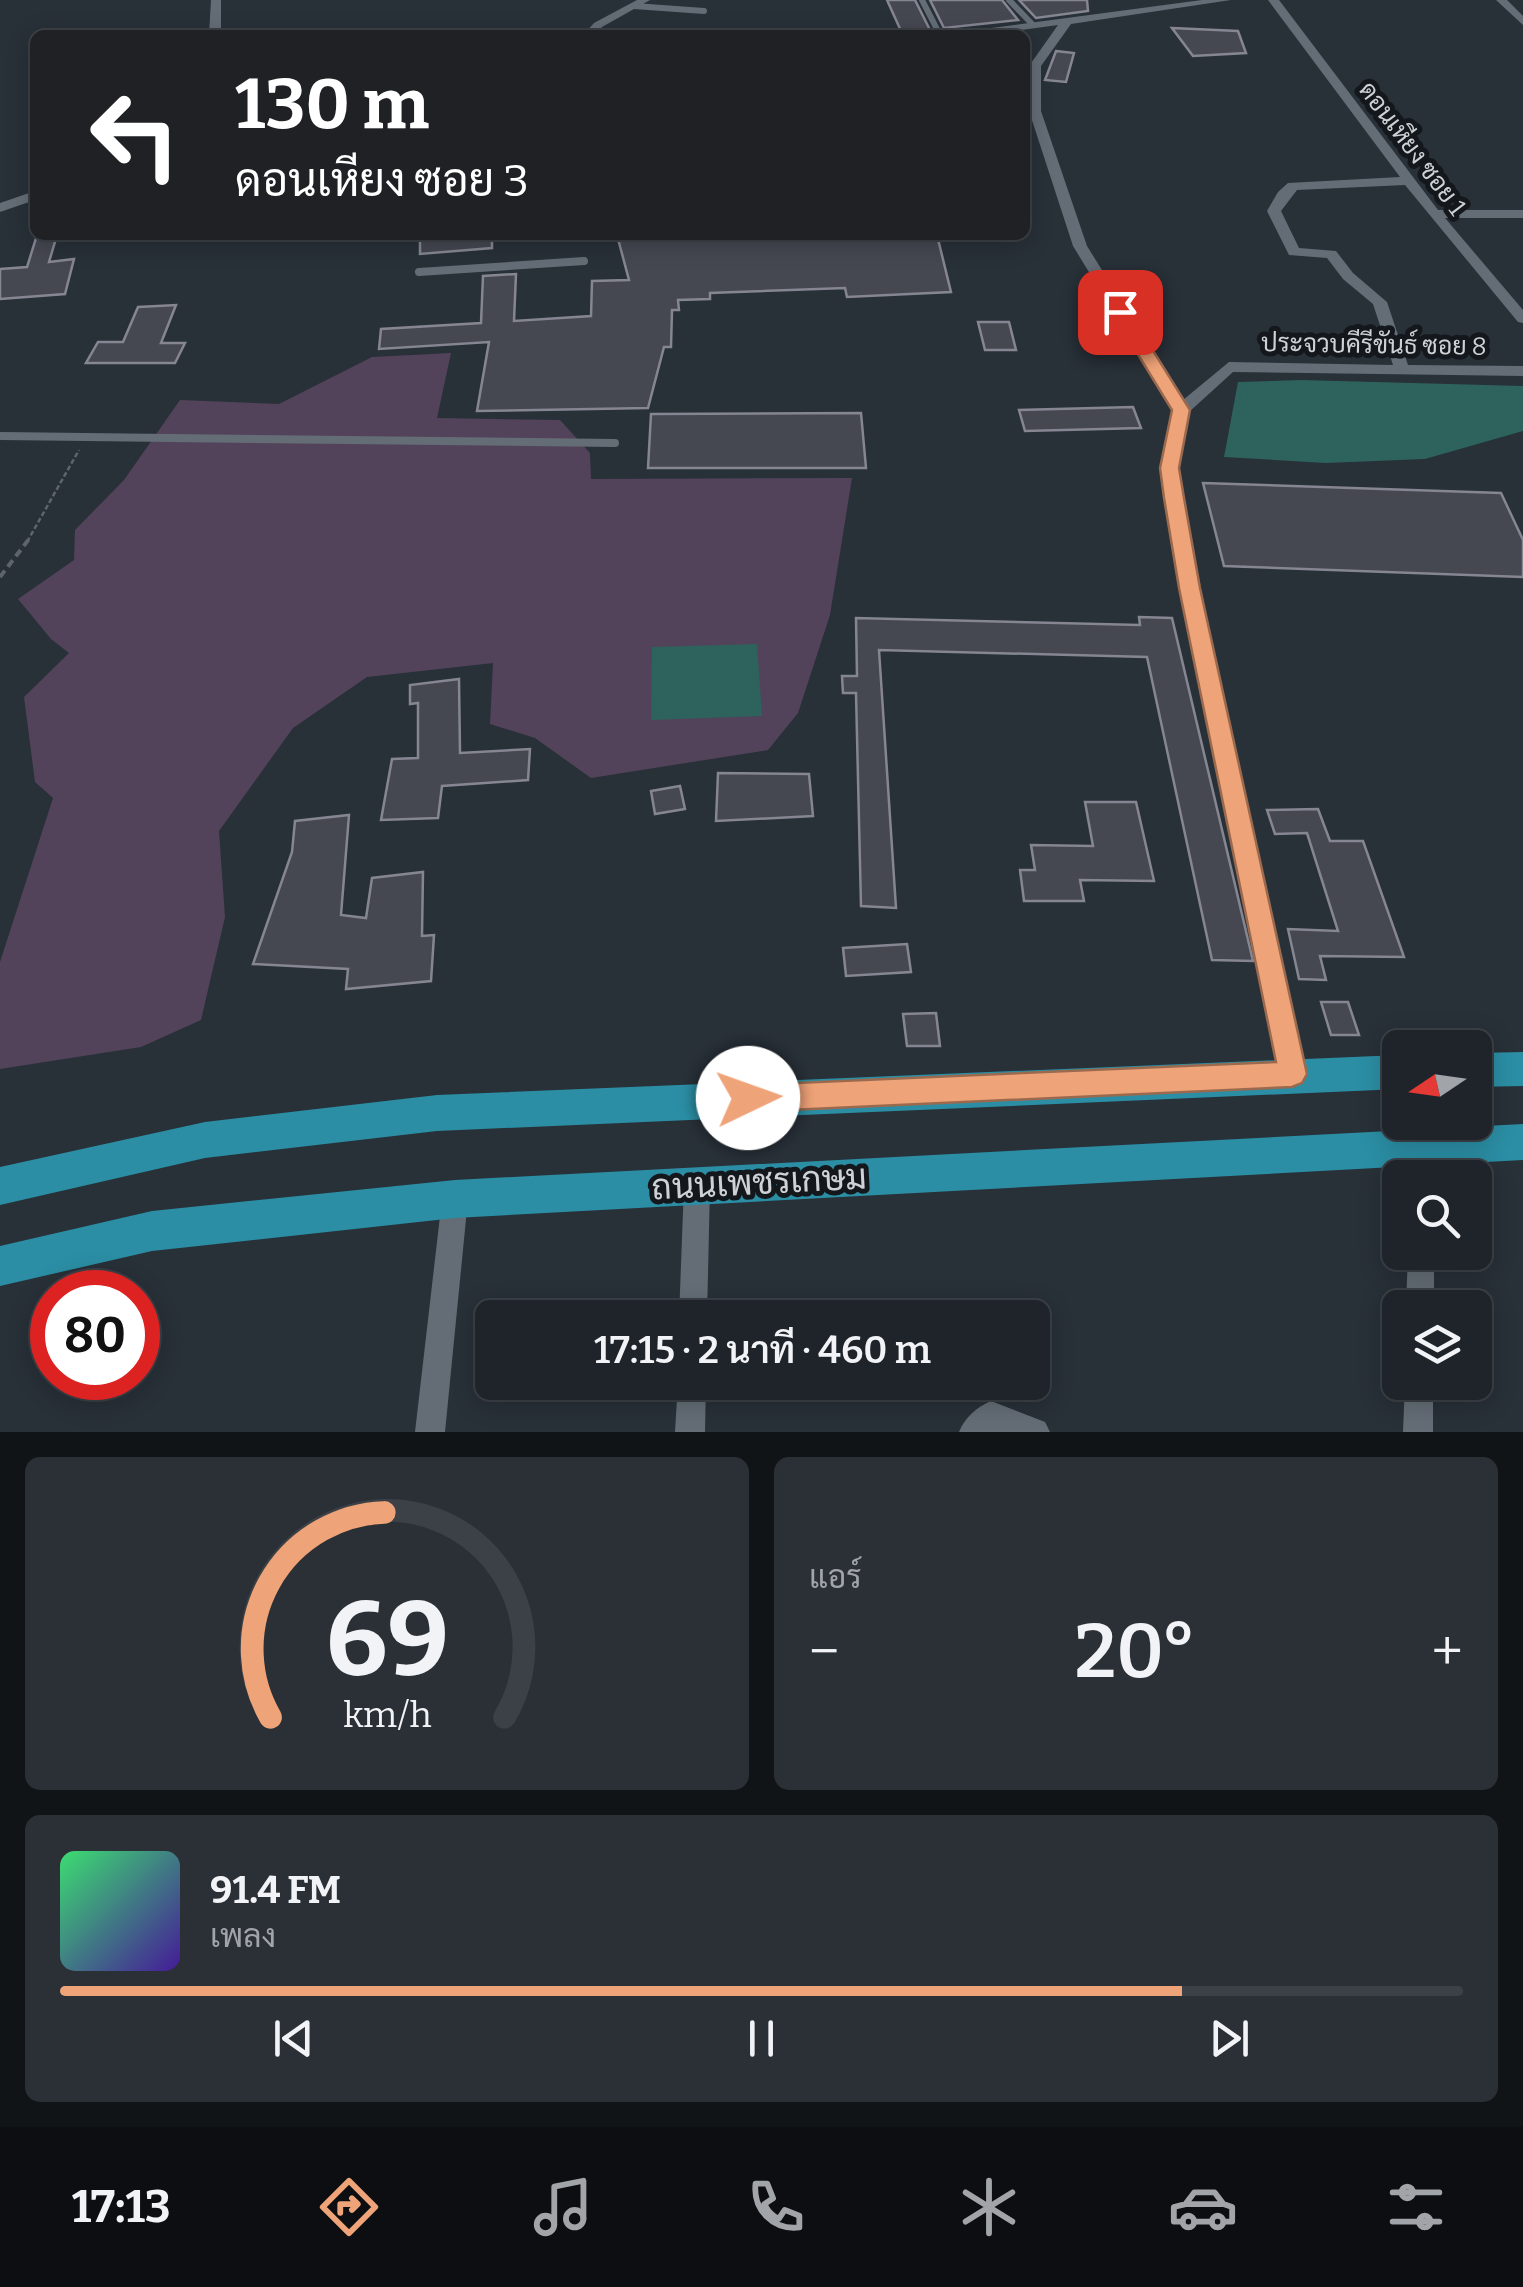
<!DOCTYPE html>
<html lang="th">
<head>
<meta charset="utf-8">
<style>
  :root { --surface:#1e242a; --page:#2b3036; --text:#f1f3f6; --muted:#a1a4a8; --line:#3c4147; --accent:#efa378 }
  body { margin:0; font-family:Bitter,Sarabun,serif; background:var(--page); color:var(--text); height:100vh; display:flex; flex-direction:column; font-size:38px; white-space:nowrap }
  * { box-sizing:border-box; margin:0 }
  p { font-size:32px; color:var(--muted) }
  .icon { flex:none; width:55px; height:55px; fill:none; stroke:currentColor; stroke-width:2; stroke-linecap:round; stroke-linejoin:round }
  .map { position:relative; height:1432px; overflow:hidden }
  .sheet { display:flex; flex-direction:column; gap:25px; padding:25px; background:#101417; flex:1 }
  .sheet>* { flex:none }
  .banner { position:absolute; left:30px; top:30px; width:1000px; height:210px; border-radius:15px; box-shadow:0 5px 25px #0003,0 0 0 2px var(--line); background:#202124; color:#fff; overflow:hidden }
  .needle { width:65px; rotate:257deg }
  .tools { position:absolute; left:1382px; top:1030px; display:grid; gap:20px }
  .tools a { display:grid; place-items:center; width:110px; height:110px; border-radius:15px; background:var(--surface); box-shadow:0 5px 25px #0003,0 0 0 2px var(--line); font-size:50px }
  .speed { position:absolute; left:30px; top:1270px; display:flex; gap:20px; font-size:50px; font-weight:700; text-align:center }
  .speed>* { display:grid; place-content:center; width:130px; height:130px; border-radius:50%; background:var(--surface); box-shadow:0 5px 25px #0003,0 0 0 2px var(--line); line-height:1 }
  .speed .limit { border:15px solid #d22; background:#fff; color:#111 }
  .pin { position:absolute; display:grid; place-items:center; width:85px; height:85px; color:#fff; margin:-42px; border-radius:20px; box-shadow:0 5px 15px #0006 }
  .me { position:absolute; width:110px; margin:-55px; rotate:87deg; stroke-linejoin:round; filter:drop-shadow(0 0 8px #0008) }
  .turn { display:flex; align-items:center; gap:35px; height:210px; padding:0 40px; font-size:45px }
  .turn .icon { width:130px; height:130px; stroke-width:2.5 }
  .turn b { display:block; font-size:70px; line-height:85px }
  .big { font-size:75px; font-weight:600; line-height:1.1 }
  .sheet .tile { flex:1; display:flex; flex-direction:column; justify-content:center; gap:15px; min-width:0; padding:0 35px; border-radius:15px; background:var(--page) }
  .sheet .dial { align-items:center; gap:0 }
  .dial svg { height:260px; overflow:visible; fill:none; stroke:var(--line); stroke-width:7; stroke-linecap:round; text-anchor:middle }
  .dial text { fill:var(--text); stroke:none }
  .song { display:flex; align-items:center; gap:30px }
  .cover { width:120px; height:120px; border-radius:15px; background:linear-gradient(135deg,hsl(140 70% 55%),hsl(260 70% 35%)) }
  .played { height:10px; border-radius:5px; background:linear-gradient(90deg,var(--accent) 80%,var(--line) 80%) }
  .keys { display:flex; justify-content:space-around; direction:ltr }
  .heat { display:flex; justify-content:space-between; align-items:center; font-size:55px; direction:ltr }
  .sheet .tiles { flex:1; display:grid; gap:25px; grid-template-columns:1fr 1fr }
  .tile:last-child { grid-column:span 2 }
  .trip { position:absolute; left:475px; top:1300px; width:575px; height:100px; border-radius:15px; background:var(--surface); box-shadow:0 5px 25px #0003,0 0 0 2px var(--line); font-weight:600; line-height:100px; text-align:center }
  .dock { display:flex; height:160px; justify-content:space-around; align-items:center; background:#0c0e11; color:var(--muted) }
  .dock .icon { width:70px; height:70px }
  .dock .active { color:var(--accent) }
  .dock b { font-size:45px; color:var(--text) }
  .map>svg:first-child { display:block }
  .green { fill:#52435b }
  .water { fill:#2e625c }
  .building { fill:#454751; stroke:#858692; stroke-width:2.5 }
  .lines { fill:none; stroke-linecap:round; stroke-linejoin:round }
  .path-far1 { stroke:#5d646b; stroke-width:2.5; stroke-dasharray:5 2.5; stroke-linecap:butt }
  .path { stroke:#5d646b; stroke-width:4; stroke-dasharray:8 5; stroke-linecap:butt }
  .service-far1 { stroke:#646d76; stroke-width:6 }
  .service { stroke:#646d76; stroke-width:8 }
  .minor { fill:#646d76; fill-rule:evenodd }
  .trunk { fill:#2b8ea4; fill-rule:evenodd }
  .route { fill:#efa378; stroke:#9b6a4e; stroke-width:2.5 }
  .labels { text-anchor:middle; stroke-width:10; stroke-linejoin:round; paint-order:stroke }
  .far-street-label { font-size:25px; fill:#cdd2d7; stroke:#14171b }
  .near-street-label { font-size:35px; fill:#cdd2d7; stroke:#14171b }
</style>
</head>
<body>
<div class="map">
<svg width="1523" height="1432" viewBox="0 0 1523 1432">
  <rect width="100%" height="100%" fill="#283038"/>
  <path class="green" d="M451,353L437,418L560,420L590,453L591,479L852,478L830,615L798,713L768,750L591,778L535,738L490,724L493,663L367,677L293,728L219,831L225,917L201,1020L141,1047L0,1069V962L53,798L35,782L24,697L69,653L51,639L18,599L74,560L75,530L124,480L180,400L279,404L372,357Z"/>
  <g class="water">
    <path d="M1302,380L1523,386V431L1425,459L1326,463L1224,457L1238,382Z"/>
    <path d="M757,644L762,716L651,720L652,647Z"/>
  </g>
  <g class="building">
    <path d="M887,0H915L930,30L901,31Z"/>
    <path d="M930,0H1002L1018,20L944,28Z"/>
    <path d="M1019,0H1087L1088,11L1036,18Z"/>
    <path d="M1172,28L1238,31L1246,53L1193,56Z"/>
    <path d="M1056,51L1074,53L1066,82L1045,80Z"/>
    <path d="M37,235H57L49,262L74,259L65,294L0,299V269L27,267Z"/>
    <path d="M420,235H492V248L420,254Z"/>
    <path d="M617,235H937L951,292L847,297L845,288L710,293V299L678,300L679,310H672L671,347H664L648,408L477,411L489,342L379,349L381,329L481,323L483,276L516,274L514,321L591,316L592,281L629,280Z"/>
    <path d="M176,305L161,343H185L175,363H86L98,342H123L138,307Z"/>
    <path d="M978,322H1009L1016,350H985Z"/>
    <path d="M1133,407L1141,428L1025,431L1019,410Z"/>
    <path d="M861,413L866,468H648L651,414Z"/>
    <path d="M1203,483L1501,493L1523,540V577L1224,566Z"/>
    <path d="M1139,617L1172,618L1253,961L1212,960L1147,657L879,650L896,908L861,906L856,693H843L842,676H857L856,618L1140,625Z"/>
    <path d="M459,679L460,753L530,749L528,780L442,786L438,818L381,820L392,759L418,758V703L410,704V685Z"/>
    <path d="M718,773L809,774L813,816L716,821Z"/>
    <path d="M680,786L685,809L655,814L651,791Z"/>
    <path d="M1085,802H1136L1154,881L1080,880L1084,901H1024L1020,870H1035L1031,845L1093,846Z"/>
    <path d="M1318,809L1330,841H1363L1404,957L1320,956L1326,980L1299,979L1288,929L1338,931L1307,833L1275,834L1267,810Z"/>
    <path d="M349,815L341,915L366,918L372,878L423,872L422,936L434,935L431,981L346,989L348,969L253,964L292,852L295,821Z"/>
    <path d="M907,944L911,972L846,976L843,948Z"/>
    <path d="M1321,1002H1348L1359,1035H1331Z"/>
    <path d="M936,1013L940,1046H907L903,1014Z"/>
  </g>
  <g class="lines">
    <path class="path-far1" d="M27,542L79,450"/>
    <path class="path" d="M0,577L29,539"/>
    <g class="service-far1">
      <path d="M922,0L940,35"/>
      <path d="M1009,0L1033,25"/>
      <path d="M634,6L704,11"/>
    </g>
    <g class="service">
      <path d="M419,272L584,261"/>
      <path d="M0,436L615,443"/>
    </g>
    <g class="minor">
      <path d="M211,0H221V35H209Z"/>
      <path d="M637,0H650L602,27L595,35H583L594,23Z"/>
      <path d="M1202,0H1231L1071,24L1041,66V111L1087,246L1183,400L1229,362L1393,365L1373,304L1343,279L1327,258L1289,255L1267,211L1278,192L1288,183L1400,177L1268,0H1279L1438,210H1523V218H1445L1523,310V323L1518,322L1405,185L1297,190L1281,211L1299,248L1336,251L1353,273L1387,302L1408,365L1523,366V376L1233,372L1189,412L1177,468L1199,587L1304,1074L1301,1082L1292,1085L1283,1082L1280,1074L1181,587L1161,468L1173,410L1073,246L1029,111V66L1058,25L986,35H955L961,32Z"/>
      <path d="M1496,0H1507L1523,16V25Z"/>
      <path d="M35,191V200L0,212V203Z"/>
      <path d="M1423,1134L1432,1137L1436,1146V1178H1410V1146L1414,1137Z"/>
      <path d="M697,1172L706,1176L710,1185L707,1318H679L684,1185L688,1176Z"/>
      <path d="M455,1186L464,1190L468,1199L445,1432H415L442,1199L446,1190Z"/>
      <path d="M1408,1252H1434V1308H1406Z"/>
      <path d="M678,1382H706L705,1432H675Z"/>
      <path d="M1405,1382H1433V1432H1403Z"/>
      <path d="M991,1401L1045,1422L1050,1432H959C965,1417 977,1407 991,1401Z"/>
    </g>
    <g class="trunk">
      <path d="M1523,1052V1086L1475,1087V1053Z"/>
      <path d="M1400,1055V1089L437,1131L205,1158L0,1205V1167L205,1122L437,1095Z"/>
      <path d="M1523,1124V1160L455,1218L152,1251L0,1286V1246L152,1211L455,1180Z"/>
    </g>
  </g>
  <path class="route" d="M1120,307L1129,312L1190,410L1179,468L1184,498L1200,588L1307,1074L1302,1083L1292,1087L748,1112L738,1108L734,1098L738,1089L748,1085L1276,1062L1179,588L1164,498L1160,468L1172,410L1112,312Z"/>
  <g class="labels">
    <g class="far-street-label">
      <text transform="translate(1413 148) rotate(53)" y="9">ดอนเหียง ซอย 1</text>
      <text transform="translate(1374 344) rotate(1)" y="9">ประจวบคีรีขันธ์ ซอย 8</text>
    </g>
    <g class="near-street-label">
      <text transform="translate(759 1182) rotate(-3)" y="12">ถนนเพชรเกษม</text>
    </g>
  </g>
</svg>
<div class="tools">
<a><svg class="needle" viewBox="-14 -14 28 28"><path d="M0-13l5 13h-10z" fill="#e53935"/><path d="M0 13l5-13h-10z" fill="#a1a4a8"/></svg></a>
<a><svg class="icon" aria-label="search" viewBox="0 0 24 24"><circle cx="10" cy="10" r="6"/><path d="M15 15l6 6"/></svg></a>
<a><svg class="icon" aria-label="layers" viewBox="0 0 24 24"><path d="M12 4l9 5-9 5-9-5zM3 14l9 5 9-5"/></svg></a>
</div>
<div class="speed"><div class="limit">80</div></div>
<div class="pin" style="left:1120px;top:312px;background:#d93025"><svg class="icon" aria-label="arrive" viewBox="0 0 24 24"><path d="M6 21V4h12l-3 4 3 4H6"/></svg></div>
<svg class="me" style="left:748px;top:1098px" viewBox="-20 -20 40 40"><circle r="19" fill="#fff"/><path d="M0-13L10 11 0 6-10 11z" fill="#efa378"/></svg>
<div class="trip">17:15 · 2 นาที · 460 m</div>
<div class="banner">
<div class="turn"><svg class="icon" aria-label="left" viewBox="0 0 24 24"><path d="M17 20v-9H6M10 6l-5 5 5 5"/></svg><div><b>130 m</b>ดอนเหียง ซอย 3</div></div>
</div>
</div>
<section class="sheet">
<div class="tiles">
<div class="tile dial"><svg viewBox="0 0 100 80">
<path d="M14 69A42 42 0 1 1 86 69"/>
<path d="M14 69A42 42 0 0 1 49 6" stroke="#efa378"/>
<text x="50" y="56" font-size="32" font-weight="700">69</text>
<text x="50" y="72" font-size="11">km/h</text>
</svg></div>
<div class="tile"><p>แอร์</p>
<div class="heat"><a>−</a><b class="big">20°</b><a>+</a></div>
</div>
<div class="tile">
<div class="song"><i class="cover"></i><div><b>91.4 FM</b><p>เพลง</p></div></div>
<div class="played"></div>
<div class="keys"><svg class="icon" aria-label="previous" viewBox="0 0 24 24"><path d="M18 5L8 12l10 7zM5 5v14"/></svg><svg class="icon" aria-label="pause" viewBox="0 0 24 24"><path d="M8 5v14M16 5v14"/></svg><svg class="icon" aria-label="next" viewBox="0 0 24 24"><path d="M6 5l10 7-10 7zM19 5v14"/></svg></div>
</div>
</div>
</section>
<nav class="dock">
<b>17:13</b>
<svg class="icon active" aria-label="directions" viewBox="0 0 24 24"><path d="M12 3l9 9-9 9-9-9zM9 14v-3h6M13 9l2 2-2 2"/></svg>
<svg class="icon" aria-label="music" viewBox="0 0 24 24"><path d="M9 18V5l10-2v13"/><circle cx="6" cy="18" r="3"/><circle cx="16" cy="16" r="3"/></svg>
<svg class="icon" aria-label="phone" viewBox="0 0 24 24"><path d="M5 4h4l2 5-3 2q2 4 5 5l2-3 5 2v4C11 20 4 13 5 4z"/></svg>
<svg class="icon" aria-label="climate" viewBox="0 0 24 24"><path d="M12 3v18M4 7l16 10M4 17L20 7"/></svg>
<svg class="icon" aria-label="car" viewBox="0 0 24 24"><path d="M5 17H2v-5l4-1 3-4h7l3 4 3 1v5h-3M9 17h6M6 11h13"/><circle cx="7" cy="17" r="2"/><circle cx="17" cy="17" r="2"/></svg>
<svg class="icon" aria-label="filters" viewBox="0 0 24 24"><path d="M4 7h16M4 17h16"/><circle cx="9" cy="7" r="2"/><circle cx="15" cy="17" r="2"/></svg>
</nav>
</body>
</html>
